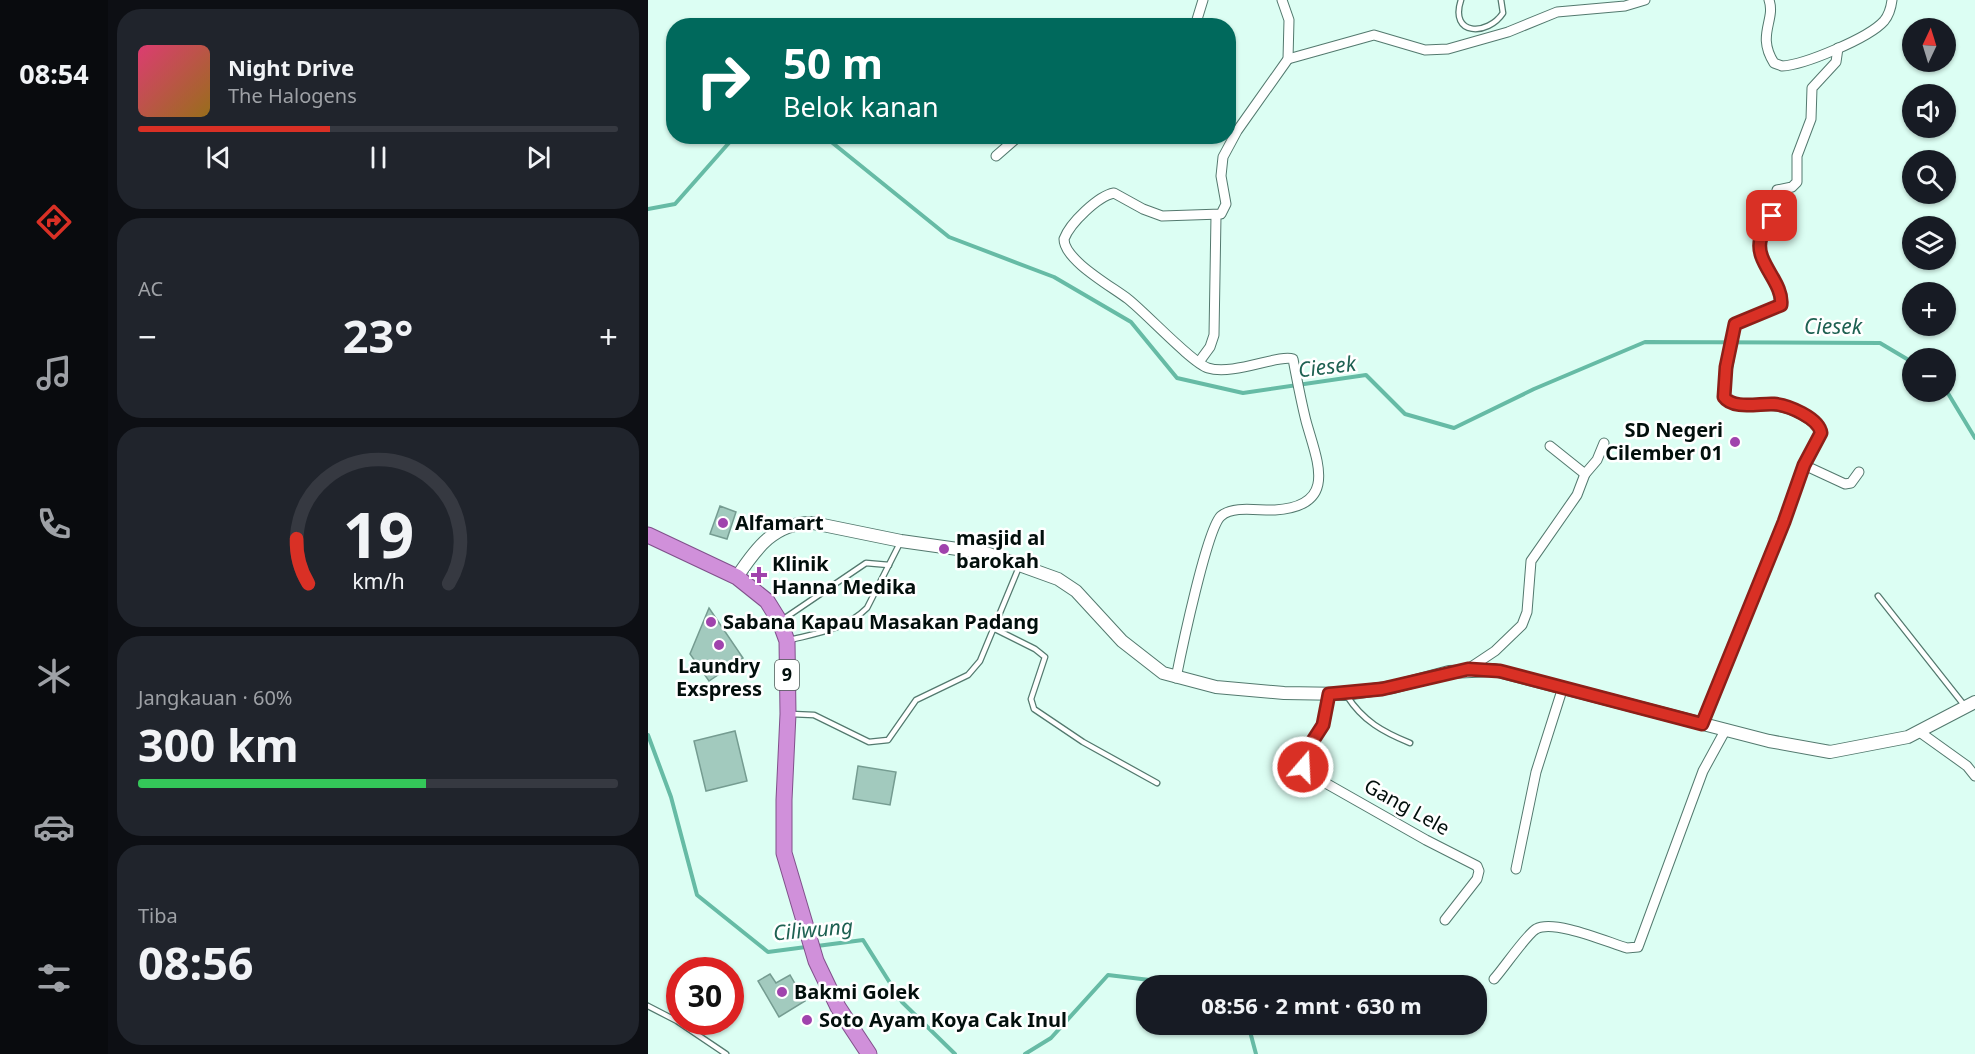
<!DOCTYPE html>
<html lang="id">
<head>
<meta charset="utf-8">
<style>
  :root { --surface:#171b24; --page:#20242c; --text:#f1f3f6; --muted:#9ea1a6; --line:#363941; --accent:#d93025 }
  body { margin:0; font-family:"Noto Sans",sans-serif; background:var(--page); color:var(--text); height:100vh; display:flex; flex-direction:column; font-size:22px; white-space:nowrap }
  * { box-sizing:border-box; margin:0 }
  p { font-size:20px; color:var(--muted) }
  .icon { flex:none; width:33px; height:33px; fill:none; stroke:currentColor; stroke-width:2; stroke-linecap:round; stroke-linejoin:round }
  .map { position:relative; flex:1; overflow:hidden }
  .sheet { display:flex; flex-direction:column; gap:9px; padding:9px; background:#0d0f14; width:540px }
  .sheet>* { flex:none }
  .guide { position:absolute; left:18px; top:18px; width:570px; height:126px; border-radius:24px; box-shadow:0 2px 4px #0004; background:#00695c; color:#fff; overflow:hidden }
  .needle { width:39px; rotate:4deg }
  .controls { position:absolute; left:1254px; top:18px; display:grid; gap:12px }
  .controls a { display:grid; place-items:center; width:54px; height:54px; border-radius:50%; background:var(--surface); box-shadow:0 2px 4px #0004; font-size:30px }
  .speed { position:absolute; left:18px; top:957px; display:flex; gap:12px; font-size:30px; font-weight:700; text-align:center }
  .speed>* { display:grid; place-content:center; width:78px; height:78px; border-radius:50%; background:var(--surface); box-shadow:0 2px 4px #0004; line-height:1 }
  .speed .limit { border:9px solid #d22; background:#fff; color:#111 }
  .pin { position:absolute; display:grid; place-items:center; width:51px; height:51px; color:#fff; margin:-26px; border-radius:12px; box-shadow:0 3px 9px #0006 }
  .me { position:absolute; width:66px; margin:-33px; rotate:19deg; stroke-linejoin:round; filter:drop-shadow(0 0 4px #0008) }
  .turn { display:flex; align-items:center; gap:21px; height:126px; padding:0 18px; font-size:27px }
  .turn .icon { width:78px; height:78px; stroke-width:2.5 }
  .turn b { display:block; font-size:42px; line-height:51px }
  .big { font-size:45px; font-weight:700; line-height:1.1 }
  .sheet .tile { flex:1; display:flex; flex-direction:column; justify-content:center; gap:9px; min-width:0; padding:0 21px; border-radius:24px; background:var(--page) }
  .sheet .dial { align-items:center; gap:0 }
  .dial svg { height:156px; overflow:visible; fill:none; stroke:var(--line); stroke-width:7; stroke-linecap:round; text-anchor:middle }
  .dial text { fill:var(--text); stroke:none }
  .song { display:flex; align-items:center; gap:18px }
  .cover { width:72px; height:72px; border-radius:9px; background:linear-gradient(135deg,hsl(340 70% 55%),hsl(40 70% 35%)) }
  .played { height:6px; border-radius:3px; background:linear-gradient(90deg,var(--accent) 40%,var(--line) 40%) }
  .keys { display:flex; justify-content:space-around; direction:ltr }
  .heat { display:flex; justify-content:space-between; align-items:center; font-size:33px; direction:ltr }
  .charge { height:9px; border-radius:4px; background:linear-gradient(90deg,#34c759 60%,var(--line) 0) }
  .trip { position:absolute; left:488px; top:975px; width:351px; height:60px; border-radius:24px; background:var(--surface); box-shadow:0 2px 4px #0004; font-weight:700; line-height:60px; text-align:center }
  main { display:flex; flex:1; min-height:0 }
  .dock { display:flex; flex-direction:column; width:108px; justify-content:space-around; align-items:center; background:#090b0e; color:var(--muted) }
  .dock .icon { width:42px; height:42px }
  .dock .active { color:var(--accent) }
  .dock b { font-size:27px; color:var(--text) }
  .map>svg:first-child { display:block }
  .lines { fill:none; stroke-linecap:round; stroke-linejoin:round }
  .stream { stroke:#66bba5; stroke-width:4 }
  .building { fill:#a2cabe; stroke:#759c91; stroke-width:1.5 }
  .service-casing { stroke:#53796e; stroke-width:7 }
  .minor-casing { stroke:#53796e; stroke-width:11 }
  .tertiary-casing { stroke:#53796e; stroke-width:14 }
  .trunk-casing { stroke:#80518b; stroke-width:17 }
  .service { stroke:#fff; stroke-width:4.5 }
  .minor { stroke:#fff; stroke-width:9 }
  .tertiary { stroke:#fff; stroke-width:12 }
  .trunk { stroke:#d090da; stroke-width:15 }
  .route-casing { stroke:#8d1f18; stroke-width:15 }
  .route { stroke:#d93025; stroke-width:10 }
  .poi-dot { fill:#a043ad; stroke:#fff; stroke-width:2 }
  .labels { text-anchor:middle; stroke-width:5; stroke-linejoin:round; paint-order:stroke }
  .shield { fill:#fff; stroke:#4e5755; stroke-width:1.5 }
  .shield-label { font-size:18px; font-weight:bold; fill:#020f0c }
  .poi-label { font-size:20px; font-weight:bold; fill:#020f0c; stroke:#fff; text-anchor:start }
  .street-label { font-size:20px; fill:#020f0c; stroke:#fff }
  .water-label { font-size:21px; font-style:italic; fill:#1e6152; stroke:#fff }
</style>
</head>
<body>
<main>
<nav class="dock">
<b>08:54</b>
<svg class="icon active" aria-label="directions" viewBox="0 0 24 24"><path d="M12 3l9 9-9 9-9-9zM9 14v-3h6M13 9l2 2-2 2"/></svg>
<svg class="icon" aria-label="music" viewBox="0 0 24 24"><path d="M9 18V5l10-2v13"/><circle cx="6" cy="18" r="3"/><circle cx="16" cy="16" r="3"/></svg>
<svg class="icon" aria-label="phone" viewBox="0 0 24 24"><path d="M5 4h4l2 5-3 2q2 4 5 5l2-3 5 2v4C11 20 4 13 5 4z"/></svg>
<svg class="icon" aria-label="climate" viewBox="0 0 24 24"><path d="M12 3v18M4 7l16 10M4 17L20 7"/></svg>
<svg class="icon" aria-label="car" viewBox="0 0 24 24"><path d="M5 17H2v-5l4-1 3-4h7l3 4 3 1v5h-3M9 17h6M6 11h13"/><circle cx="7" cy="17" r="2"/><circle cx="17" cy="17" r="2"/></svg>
<svg class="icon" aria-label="filters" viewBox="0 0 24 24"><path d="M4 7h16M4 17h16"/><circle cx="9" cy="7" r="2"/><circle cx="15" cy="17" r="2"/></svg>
</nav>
<section class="sheet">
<div class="tile">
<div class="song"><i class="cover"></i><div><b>Night Drive</b><p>The Halogens</p></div></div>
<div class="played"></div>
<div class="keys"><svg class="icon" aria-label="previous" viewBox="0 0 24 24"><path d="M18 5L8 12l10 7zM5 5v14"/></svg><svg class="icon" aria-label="pause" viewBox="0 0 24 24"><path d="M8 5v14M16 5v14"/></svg><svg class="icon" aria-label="next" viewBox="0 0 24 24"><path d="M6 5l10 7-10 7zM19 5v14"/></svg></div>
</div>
<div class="tile"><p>AC</p>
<div class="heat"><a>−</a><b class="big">23°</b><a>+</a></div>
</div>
<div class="tile dial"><svg viewBox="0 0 100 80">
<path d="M14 69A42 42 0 1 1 86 69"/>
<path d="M14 69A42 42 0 0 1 8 46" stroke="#d93025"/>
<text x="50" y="56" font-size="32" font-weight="700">19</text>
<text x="50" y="72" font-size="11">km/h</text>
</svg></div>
<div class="tile"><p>Jangkauan · 60%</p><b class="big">300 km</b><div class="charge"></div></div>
<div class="tile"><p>Tiba</p><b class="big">08:56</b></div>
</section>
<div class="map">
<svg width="1327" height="1054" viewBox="0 0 1327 1054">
  <rect width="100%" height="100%" fill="#dcfef3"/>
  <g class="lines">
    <g class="stream">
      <path d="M176,136L301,237L406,277L483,322L529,378L595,393L718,375L757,414L806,428L886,389L997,342L1232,343L1264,362"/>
      <path d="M0,209L27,204L87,136"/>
      <path d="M1298,390L1327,438"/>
      <path d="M0,735L23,797L49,895L120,952L158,947"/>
      <path d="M169,946L215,940L254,1002L307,1054"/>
      <path d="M600,1024L608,1054"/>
      <path d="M377,1054L403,1038L460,975L552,986"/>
    </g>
  </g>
  <g class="building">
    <path d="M72,506L88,512L79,539L62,534Z"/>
    <path d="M61,608L95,658L61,681L42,654Z"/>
    <path d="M87,731L99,781L58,791L46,741Z"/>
    <path d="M210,766L248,772L242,805L205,799Z"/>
    <path d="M122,974L128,983L142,975L157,1001L131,1017L110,981Z"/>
  </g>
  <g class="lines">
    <g class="service-casing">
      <g id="service">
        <path d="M813,0C801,36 840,36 855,13L853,0"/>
        <path d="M1230,596L1316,705"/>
        <path d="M134,620L218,563L241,565"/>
        <path d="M345,628L387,649L397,657L383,699L386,709L435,742L509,783"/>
        <path d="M142,640C170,633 198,629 219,608L253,541"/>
        <path d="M699,696C715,721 735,732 762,743"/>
        <path d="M143,714L166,715L221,742L240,740L268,700L320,675L332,661L371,567"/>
        <path d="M0,1006L29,1021L78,1054"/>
      </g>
    </g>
    <g class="minor-casing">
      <g id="minor">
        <path d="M1121,0C1128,20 1108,35 1126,63L1134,66C1156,65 1221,38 1236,21C1241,15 1243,8 1244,0"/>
        <path d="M547,26L555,0"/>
        <path d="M640,59L726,35L777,50L800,49L860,32L909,12L977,6L997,0"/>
        <path d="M348,156L371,136"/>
        <path d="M551,362L562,347L566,335L568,216"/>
        <path d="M902,446L937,474"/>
        <path d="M1156,465L1197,484L1203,483L1211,472"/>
        <path d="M820,669L847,651L874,625L879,612L883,561L929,495L937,474L949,460L956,443"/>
        <path d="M528,678C533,653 559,528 573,516C586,505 611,511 627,510C691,506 669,461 658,421C653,401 649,380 645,359C631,354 585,376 560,368C544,363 498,313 480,299C463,286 416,260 416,239C422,223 450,196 466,193L495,209L514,216L573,214L578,204L573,176L575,157L589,131L640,59L641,20L634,0"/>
        <path d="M681,694C679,705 678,718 674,728C667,742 651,749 655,767L674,781L778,840L829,866L831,871L829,879L797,920"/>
        <path d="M1054,724L1136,522L1156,465L1173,433L1171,427C1135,397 1120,409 1080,402L1076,397V390L1087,324L1133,305L1131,290L1111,250L1113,238L1124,216L1129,190L1144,187L1149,182V156L1163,119L1164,88L1188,62L1190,48"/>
        <path d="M1273,733L1319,766L1327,776"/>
        <path d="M868,869L888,772L915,687"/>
        <path d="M846,979C856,968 878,935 888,929C906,919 959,942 979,948L990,947L1055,771L1078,729"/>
      </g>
    </g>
    <g class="tertiary-casing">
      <path id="tertiary" d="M89,577C108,548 127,522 165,523L253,541L338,553L410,579L428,591L474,641L515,673L568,687L636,693L697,694L745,687L801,672L846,670L1121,741L1182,752L1260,737L1327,702"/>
    </g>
    <g class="trunk-casing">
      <path id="trunk" d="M0,535L89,577L119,601L132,622L139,641L140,714L136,800V853L168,961L190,1007L221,1054"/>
    </g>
    <use href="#service" class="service"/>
    <use href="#minor" class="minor"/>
    <use href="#tertiary" class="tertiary"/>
    <use href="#trunk" class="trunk"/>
  </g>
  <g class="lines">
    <g class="route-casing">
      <path id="route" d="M655,767V756L675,725L681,694L734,689L820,669L852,671L1054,724L1136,522L1156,465L1173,433C1171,418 1140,405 1126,404C1112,403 1085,410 1076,397L1078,367L1087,324L1133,305C1136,282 1105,261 1113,238C1115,230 1120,223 1124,216"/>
    </g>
    <use href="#route" class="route"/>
  </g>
  <g class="poi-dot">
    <circle cx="1087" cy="442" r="6"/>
    <circle cx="75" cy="523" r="6"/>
    <circle cx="296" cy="549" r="6"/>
    <path d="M108 566h6v6h6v6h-6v6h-6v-6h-6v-6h6z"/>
    <circle cx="63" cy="622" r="6"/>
    <circle cx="71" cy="645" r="6"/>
    <circle cx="134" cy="992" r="6"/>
    <circle cx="159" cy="1020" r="6"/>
  </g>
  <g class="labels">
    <rect class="shield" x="127" y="660" width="24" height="30" rx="4.5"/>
    <g class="shield-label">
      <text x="139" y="681">9</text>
    </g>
    <g class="poi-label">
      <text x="1075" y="437" text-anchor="end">SD Negeri<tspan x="1075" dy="23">Cilember 01</tspan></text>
      <text x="87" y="530">Alfamart</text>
      <text x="308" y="545">masjid al<tspan x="308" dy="23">barokah</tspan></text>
      <text x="124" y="571">Klinik<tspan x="124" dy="23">Hanna Medika</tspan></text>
      <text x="75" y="629">Sabana Kapau Masakan Padang</text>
      <text x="71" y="673" text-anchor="middle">Laundry<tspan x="71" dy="23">Exspress</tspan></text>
      <text x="146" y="999">Bakmi Golek</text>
      <text x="171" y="1027">Soto Ayam Koya Cak Inul</text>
    </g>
    <g class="street-label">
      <text transform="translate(759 807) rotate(29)" y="7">Gang Lele</text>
    </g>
    <g class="water-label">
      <text x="1185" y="334">Ciesek</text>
      <text transform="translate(679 367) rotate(-7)" y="7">Ciesek</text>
      <text transform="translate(165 930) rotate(-5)" y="7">Ciliwung</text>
    </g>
  </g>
</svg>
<div class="controls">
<a><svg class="needle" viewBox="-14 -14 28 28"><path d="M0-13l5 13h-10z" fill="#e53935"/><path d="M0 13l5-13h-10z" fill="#9ea1a6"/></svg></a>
<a><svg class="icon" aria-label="sound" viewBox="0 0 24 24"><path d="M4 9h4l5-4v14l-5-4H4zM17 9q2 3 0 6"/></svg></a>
<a><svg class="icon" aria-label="search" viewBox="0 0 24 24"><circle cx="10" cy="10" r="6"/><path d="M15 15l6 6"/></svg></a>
<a><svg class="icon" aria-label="layers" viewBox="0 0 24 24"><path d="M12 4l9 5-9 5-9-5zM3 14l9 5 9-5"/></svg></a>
<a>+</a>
<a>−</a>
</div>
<div class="speed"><div class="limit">30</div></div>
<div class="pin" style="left:1124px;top:216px;background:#d93025"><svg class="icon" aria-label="arrive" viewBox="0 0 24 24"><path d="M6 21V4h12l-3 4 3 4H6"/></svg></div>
<svg class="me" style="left:655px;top:767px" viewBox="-20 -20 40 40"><circle r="17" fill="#d93025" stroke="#fff" stroke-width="3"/><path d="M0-11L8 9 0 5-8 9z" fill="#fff"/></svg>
<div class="trip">08:56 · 2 mnt · 630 m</div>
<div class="guide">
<div class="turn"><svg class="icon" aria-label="right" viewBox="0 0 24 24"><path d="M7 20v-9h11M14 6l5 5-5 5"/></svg><div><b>50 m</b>Belok kanan</div></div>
</div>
</div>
</main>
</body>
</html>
